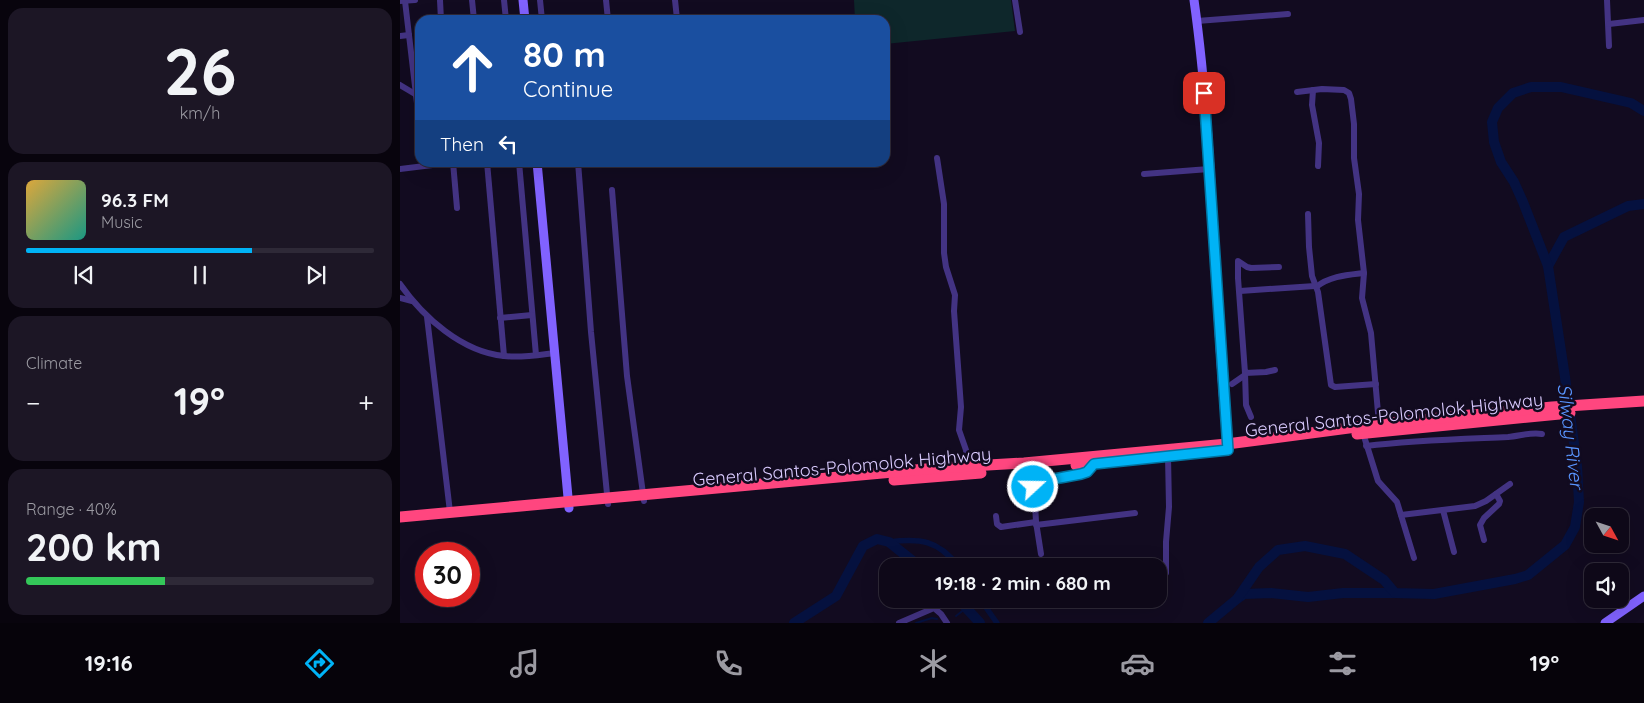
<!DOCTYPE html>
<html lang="en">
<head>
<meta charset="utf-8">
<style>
  :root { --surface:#0e0818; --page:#1c1625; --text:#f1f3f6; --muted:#9b9aa2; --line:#2e2937; --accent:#00b3f6 }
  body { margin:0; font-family:Quicksand,sans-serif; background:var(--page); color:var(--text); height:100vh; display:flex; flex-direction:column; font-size:19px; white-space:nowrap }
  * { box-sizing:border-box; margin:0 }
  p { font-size:16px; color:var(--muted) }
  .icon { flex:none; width:28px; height:28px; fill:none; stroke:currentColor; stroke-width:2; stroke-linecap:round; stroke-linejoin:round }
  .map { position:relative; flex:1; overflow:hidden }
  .drawer { display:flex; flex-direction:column; gap:8px; padding:8px; background:#08040d; width:400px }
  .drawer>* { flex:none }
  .guide { position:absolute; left:15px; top:15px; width:475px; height:152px; border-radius:15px; box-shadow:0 5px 20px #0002,0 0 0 1px var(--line); background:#1a4fa0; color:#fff; overflow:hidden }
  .needle { width:32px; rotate:130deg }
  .fabs { position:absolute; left:1184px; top:508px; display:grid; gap:10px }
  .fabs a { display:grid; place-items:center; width:45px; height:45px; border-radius:10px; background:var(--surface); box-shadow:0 5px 20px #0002,0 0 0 1px var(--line); font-size:25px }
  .speed { position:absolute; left:15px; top:542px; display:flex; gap:10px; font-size:25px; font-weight:700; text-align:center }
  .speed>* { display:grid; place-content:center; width:65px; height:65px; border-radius:50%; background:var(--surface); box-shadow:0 5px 20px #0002,0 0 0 1px var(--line); line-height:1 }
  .speed .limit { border:8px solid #d22; background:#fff; color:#111 }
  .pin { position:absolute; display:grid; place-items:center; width:42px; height:42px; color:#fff; margin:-21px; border-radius:10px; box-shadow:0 2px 8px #0006 }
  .me { position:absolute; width:55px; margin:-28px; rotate:69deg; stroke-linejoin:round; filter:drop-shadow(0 0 4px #0008) }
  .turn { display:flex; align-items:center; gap:18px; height:105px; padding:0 25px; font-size:22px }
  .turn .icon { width:65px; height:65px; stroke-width:2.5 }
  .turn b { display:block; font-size:35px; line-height:42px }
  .then { display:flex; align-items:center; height:48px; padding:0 25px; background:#0003; gap:10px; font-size:19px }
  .big { font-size:38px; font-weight:700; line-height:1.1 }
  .drawer .widget { flex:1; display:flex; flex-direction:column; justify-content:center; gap:8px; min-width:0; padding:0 18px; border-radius:15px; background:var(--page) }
  .drawer .dial { align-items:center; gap:0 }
  .dial b { font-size:65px; line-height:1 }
  .song { display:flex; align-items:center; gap:15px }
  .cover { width:60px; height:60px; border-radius:8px; background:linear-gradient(135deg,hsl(40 70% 55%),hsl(170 70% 35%)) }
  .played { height:5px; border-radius:2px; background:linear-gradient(90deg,var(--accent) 65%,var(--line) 65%) }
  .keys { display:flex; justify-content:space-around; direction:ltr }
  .heat { display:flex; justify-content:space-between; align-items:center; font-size:28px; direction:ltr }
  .charge { height:8px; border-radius:4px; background:linear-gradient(90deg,#34c759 40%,var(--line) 0) }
  .trip { position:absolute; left:479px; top:558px; width:288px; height:50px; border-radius:15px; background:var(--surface); box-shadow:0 5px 20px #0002,0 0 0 1px var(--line); font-weight:700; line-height:50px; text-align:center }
  .dock { display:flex; height:80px; justify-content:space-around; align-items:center; background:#06030a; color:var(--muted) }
  .dock .icon { width:35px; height:35px }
  .dock .on { color:var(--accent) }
  .dock b { font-size:22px; color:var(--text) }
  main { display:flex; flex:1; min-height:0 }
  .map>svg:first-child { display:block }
  .green { fill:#0e272b }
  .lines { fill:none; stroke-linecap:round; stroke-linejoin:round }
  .stream { stroke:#05113f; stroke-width:2 }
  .canal { stroke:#05113f; stroke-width:5.5 }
  .river { stroke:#05113f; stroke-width:10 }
  .street { stroke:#433383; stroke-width:6 }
  .secondary { stroke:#8162ff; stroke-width:9 }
  .highway { stroke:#ff467f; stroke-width:11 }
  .route-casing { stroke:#0074a0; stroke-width:12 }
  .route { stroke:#00b3f6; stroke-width:9 }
  .labels { text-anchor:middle; stroke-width:5; stroke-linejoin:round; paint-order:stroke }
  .street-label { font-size:18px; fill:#dacbff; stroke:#120b20 }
  .water-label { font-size:19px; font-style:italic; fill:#5995ff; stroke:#120b20 }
</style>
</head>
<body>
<main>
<section class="drawer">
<div class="widget dial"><b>26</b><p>km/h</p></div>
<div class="widget">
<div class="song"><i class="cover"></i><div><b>96.3 FM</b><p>Music</p></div></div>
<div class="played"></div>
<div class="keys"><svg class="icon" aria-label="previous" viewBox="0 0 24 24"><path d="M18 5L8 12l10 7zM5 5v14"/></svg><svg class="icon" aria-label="pause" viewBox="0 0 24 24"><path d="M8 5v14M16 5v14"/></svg><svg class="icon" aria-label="next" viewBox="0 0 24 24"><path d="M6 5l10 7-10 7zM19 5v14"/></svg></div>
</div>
<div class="widget"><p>Climate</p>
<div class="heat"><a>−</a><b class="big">19°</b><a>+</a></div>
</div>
<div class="widget"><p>Range · 40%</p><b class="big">200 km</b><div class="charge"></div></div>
</section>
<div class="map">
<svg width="1244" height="623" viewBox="0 0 1244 623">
  <rect width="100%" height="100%" fill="#120b20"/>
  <path class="green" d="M454,0H611L615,31L485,44V20H455Z"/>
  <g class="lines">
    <g class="stream">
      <path d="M556,616L566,608"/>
      <path d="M516,623L532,618L537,619"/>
    </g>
    <g class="canal">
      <path d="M489,542C520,538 538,540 558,566"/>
      <path d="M580,599L597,623"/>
    </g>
    <g class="river">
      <path d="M1148,266L1164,237L1228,206L1244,204"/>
      <path d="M838,598L844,594L871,593L908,597L943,593H995"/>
      <path d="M558,599L580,623"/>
      <path d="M394,623L436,596L463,546L477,539L489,542L519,566"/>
      <path d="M808,623L837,599L859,567L878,550L905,546L945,554L984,580L995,593L1034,594L1115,579L1128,575L1165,545L1175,527L1179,502L1177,466L1165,377L1148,266L1123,202L1114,182L1101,162L1094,142L1092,122L1098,108L1113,93L1131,87H1161L1231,103L1244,111"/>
    </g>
    <g class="street">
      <path d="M40,0L41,20"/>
      <path d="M72,0L74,20"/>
      <path d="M104,0L106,20"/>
      <path d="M140,0L142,20"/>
      <path d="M206,0L208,20"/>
      <path d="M275,0L277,19"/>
      <path d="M615,0L620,32"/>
      <path d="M1207,0L1209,46"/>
      <path d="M0,1L15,0"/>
      <path d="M5,1L20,129"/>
      <path d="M238,20L276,17"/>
      <path d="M797,21L888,14"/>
      <path d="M1209,24L1244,20"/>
      <path d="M0,36L9,35"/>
      <path d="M0,85L15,94"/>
      <path d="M913,90L912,105L919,143L918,166"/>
      <path d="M897,92L922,89L944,90L949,93L951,99L954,124V158L959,194L958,220L964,273L962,298L971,333L979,424"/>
      <path d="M537,158L544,204V253L546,267L555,295L554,311L561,407L559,430L566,450L568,466"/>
      <path d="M53,162L57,208"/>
      <path d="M87,162L104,356"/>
      <path d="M119,162L136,355"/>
      <path d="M178,162L191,332L208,504"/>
      <path d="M0,169L57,162"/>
      <path d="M744,174L809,169"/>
      <path d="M212,190L227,376L244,501"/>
      <path d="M908,214L909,247L912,276L918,292L931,385L935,387L976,384"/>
      <path d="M0,284C23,317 62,352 104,356C121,358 138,355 154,353"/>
      <path d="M916,287C930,276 947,275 964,273"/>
      <path d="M840,291L915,286"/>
      <path d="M0,298L12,301"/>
      <path d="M27,317L50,512"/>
      <path d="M100,318L132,315"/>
      <path d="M875,370L866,372L845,373L838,278V261L847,267L851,268L879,267"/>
      <path d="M845,373L846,405L851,417"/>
      <path d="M832,384L845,375"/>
      <path d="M963,433L978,481L997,502L1014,558"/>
      <path d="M966,446C1014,440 1061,439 1108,437C1120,436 1130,432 1142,434"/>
      <path d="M1043,510L1054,552"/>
      <path d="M1001,515L1075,506L1086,501L1110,484"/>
      <path d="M596,516L597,524L601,527L636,522"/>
      <path d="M636,525L735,513"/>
      <path d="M1084,540L1080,525L1084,518L1099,504L1100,501L1096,494"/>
      <path d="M641,554L636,522L634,484L638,482L681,474L687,472L694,464"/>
      <path d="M758,579L763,578L766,573V542L769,507L768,456"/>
      <path d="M499,623L534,608L541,614L547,623"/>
    </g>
    <g class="secondary">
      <path d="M123,0L125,20"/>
      <path d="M794,0C815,149 813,301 828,450"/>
      <path d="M137,162L169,508"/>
      <path d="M1205,623L1244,596"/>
    </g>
    <g class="highway">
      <path d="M957,434L1170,413"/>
      <path d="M676,465L728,460"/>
      <path d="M494,480L581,473"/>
      <path d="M0,517L537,468L624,463L827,444L979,424L1152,407L1244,401"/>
    </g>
  </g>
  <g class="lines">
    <g class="route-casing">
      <path id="route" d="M633,487L638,482L681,474L687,472L694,464L828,450L804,93"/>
    </g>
    <use href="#route" class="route"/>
  </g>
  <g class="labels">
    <g class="street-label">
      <text transform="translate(994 415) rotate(-6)" y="6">General Santos-Polomolok Highway</text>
      <text transform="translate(442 467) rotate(-5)" y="6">General Santos-Polomolok Highway</text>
    </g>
    <g class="water-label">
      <text transform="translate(1171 436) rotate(83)" y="7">Silway River</text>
    </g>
  </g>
</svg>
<div class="fabs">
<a><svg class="needle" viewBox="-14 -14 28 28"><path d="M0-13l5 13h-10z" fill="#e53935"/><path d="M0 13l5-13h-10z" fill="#9b9aa2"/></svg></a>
<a><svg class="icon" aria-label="sound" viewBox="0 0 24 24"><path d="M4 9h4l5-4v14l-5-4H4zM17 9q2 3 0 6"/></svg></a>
</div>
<div class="speed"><div class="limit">30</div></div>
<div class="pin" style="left:804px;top:93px;background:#d93025"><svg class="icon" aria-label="arrive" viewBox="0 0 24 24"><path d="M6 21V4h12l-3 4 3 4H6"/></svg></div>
<svg class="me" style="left:633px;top:487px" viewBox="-20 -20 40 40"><circle r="17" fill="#00b3f6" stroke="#fff" stroke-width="3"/><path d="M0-11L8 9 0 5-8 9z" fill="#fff"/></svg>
<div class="trip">19:18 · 2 min · 680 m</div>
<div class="guide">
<div class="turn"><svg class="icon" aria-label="ahead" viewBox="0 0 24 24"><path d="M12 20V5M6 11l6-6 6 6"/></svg><div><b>80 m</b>Continue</div></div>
<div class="then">Then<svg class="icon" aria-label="left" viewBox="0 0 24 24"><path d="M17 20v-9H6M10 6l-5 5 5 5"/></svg></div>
</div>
</div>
</main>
<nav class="dock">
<b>19:16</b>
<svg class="icon on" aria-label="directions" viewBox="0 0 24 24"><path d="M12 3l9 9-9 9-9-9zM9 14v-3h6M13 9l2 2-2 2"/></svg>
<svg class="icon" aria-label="music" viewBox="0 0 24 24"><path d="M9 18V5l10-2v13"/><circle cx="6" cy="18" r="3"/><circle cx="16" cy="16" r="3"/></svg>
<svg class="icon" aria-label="phone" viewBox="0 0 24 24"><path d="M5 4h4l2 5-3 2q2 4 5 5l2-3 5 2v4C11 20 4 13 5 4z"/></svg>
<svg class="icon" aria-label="climate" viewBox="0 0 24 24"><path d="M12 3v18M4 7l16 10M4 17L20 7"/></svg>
<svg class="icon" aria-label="car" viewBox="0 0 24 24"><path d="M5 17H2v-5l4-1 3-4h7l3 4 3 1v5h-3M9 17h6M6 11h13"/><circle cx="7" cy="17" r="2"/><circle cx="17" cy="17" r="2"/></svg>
<svg class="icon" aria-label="filters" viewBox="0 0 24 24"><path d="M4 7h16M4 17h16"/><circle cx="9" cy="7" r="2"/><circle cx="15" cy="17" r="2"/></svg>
<b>19°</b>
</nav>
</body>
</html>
